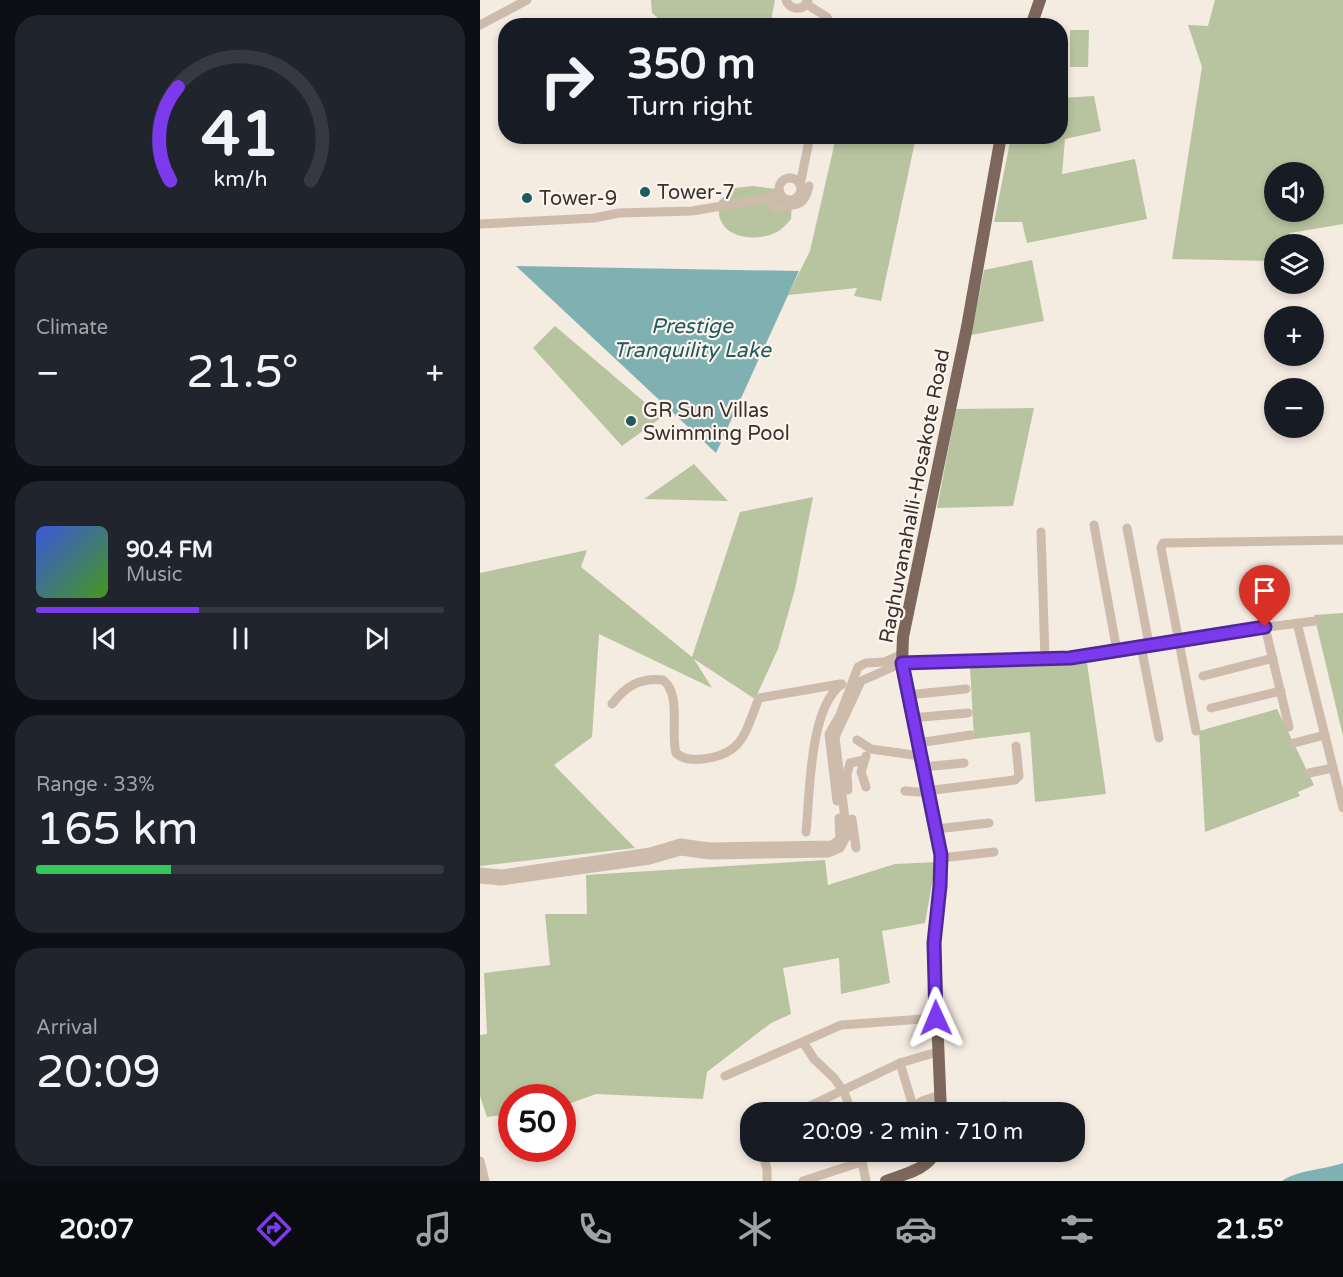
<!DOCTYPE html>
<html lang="en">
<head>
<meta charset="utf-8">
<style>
  :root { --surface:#171b24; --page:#20242c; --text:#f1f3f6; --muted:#9ea1a6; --line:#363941; --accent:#7c3aed }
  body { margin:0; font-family:"Varela Round",sans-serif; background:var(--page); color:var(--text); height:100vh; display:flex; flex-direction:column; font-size:22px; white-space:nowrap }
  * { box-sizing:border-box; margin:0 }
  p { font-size:20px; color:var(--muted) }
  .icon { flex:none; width:33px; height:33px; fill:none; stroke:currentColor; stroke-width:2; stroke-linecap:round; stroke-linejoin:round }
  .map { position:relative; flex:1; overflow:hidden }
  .drawer { display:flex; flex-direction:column; gap:15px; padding:15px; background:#0d0f14; width:480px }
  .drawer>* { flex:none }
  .top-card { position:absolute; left:18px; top:18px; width:570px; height:126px; border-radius:24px; box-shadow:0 3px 9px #0003; background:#171b24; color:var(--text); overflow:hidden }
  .tools { position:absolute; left:784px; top:162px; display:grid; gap:12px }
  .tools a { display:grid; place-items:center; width:60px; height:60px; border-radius:50%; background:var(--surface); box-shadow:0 3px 9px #0003; font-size:30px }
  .speed { position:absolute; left:18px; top:1084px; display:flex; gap:12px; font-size:30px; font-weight:700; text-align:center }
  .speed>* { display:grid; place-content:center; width:78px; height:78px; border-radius:50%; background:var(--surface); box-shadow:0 3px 9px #0003; line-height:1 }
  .speed .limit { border:9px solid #d22; background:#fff; color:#111 }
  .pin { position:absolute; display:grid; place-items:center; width:51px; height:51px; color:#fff; margin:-62px -26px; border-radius:50% 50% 50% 0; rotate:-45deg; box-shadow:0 0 6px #0007 }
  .pin .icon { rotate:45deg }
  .me { position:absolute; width:66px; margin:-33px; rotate:359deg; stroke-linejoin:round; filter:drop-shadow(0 0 4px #0008) }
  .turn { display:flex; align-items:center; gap:21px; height:126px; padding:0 30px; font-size:27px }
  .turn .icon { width:78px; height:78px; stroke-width:2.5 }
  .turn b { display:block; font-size:42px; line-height:51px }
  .big { font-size:45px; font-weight:600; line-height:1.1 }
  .drawer .tile { flex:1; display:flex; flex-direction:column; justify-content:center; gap:9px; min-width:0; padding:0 21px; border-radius:24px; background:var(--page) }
  .drawer .dial { align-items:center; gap:0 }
  .dial svg { height:156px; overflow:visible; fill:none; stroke:var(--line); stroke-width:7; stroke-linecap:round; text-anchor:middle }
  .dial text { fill:var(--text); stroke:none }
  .song { display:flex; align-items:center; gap:18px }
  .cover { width:72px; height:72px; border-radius:9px; background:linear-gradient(135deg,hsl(230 70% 55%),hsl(100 70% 35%)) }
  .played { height:6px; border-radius:3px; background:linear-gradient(90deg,var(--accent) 40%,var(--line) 40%) }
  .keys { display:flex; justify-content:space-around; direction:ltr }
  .heat { display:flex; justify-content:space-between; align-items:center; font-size:33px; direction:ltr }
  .charge { height:9px; border-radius:4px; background:linear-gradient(90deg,#34c759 33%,var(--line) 0) }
  .trip { position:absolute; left:260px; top:1102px; width:345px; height:60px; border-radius:24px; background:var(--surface); box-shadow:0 3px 9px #0003; font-weight:600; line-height:60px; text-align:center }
  .dock { display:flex; height:96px; justify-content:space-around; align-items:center; background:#090b0e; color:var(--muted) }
  .dock .icon { width:42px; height:42px }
  .dock .current { color:var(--accent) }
  .dock b { font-size:27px; color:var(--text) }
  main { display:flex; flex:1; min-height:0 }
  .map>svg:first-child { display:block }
  .green { fill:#b8c4a0; fill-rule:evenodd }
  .water { fill:#7fb0b2 }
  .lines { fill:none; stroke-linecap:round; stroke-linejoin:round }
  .minor { stroke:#cdbbac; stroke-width:9 }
  .major { stroke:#7d675c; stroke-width:12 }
  .route-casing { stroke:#51269a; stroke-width:15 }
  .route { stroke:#7c3aed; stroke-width:10 }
  .poi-dot { fill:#1f5a5e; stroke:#fbf5ee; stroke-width:2 }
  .labels { text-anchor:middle; stroke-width:4.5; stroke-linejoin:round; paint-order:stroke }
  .poi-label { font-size:20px; fill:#3b302b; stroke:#fbf5ee; text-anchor:start }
  .street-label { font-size:20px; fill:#3b302b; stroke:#fbf5ee }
  .water-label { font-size:21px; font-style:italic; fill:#1f5a5e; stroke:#fbf5ee }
</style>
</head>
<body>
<main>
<section class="drawer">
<div class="tile dial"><svg viewBox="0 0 100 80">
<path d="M14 69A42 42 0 1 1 86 69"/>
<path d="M14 69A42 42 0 0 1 18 21" stroke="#7c3aed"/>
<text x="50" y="56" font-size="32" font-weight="700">41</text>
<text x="50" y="72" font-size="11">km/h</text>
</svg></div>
<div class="tile"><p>Climate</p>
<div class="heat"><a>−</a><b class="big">21.5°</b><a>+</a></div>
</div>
<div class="tile">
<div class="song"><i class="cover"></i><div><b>90.4 FM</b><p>Music</p></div></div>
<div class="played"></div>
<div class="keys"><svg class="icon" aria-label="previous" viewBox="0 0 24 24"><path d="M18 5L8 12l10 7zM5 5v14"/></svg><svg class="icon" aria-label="pause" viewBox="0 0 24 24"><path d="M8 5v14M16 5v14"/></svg><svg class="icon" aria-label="next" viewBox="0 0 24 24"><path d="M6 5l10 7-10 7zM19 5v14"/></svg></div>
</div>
<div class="tile"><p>Range · 33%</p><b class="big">165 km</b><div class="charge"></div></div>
<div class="tile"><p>Arrival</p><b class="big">20:09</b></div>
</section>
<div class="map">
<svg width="863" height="1181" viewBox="0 0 863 1181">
  <rect width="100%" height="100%" fill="#f4ebe1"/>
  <g class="green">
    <path d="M171,0H295L290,26L186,25L172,13Z"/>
    <path d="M735,0H863V224L810,233V244H795V261L692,259L722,67L708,25L728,26ZM795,172H834V212H795Z"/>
    <path d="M590,30H609L608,67H590Z"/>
    <path d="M614,96L621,131L585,139L582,174L655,159L667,219L547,243L542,222H514L531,137L580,136L581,98Z"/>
    <path d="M356,137H436L401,301L374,296L377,288L308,295L330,251Z"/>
    <path d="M273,186L297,189L312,201L311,219C307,224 302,229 297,232C280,241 249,240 241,221C238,216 239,207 239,201L254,188Z"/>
    <path d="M552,260L564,321L491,335L504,270Z"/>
    <path d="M75,326L182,417L142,446L53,348Z"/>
    <path d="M554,408L533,506L457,508L476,409Z"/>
    <path d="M214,464L248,501L164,499Z"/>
    <path d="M333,497L315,589L298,649L275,699L214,659L232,688L119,634L112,737L74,765L155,848L0,866V573L107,550L101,567L212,657L260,512Z"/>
    <path d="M863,613V736L834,615Z"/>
    <path d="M607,663L626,794L555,802L550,732L494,739L490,666Z"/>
    <path d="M797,709L834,785L818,792L820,796L725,832L719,731Z"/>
    <path d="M345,860L348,885L415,864L456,862L445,923L402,931L410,983L361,994L359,958L303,968L311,1014L291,1023L227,1072L223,1099L116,1094L83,1106L82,1098H32L31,1114L7,1117L0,1096V1035L7,1034L4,973L70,965L65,914H107L106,875Z"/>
  </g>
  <g class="water">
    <path d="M36,266L319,271L236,453Z"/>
    <path d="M863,1163V1181H802C818,1170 843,1170 863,1163Z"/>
  </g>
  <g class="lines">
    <g class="minor">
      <path d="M306,0C309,8 316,10 323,7L328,0"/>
      <path d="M326,4L347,17L351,26"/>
      <path d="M0,25L47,0"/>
      <circle cx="310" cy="189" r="11"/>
      <path d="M320,185L330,136"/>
      <path d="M290,198L292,205L296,208C316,204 324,208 329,186"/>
      <path d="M0,224L114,218L139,213L212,211L290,198L299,194"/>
      <path d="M614,525L637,651"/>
      <path d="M647,528L669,644"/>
      <path d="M561,532L565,659"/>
      <path d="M817,623L863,808"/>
      <path d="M785,627L809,727"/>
      <path d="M661,646L679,738"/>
      <path d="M723,676L793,658"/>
      <path d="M427,695L486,689"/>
      <path d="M132,704C145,687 160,677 183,680C202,695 190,732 196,753C204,760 212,760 223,759C264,754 265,732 279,698L360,684"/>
      <path d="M731,708L801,691"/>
      <path d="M431,718L488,713"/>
      <path d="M716,731L681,548L683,543L863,540"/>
      <path d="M377,740L391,749L441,756"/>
      <path d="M438,743L491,735"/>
      <path d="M814,743L845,735"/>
      <path d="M386,756L381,772L386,787"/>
      <path d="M443,767L484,763"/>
      <path d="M829,773L853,768"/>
      <path d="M368,790L367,774L370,763L384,760"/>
      <path d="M425,791L438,792L535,780L539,776L536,746"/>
      <path d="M357,801L349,734L360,715L378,667L386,663L404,662L422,654"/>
      <path d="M372,819L376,848"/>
      <path d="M456,829L509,823"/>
      <path d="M326,832C330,794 329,707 362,684"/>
      <path d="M461,858L514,852"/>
      <path d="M0,872L22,874L170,852L200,843L230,847L352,845L360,839L359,818"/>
      <path d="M0,879L21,881L170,860L201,851L230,855L348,853L360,848L367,835L355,737L381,681L422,663L590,658L716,636L835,621"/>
      <path d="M323,1042L334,1059L354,1078L364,1092L372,1113"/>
      <path d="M420,1063L433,1106"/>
      <path d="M245,1076L361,1025L456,1018"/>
      <path d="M317,1112L420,1063L457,1052"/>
      <path d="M461,1112L525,1106"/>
      <path d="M426,1113L442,1101L460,1095"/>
      <path d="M282,1152L287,1169V1181"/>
      <path d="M380,1152L386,1181"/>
      <path d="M0,1161L5,1181"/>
      <path d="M323,1181L381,1162"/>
    </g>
    <g class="major">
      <path d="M551,26L560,0"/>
      <path d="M461,1113L454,943L460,886L461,855L422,663L423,637L487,327L521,136"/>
      <path d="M406,1181C424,1174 447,1170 455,1152"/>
    </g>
  </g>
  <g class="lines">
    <g class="route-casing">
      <path id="route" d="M456,1018L454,943L460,886L461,855L422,663L590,658L785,627"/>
    </g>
    <use href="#route" class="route"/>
  </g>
  <g class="poi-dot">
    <circle cx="165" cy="192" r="6"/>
    <circle cx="47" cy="198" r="6"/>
    <circle cx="151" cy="421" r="6"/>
  </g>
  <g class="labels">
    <g class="poi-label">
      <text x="177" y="199">Tower-7</text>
      <text x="59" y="205">Tower-9</text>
      <text x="163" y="417">GR Sun Villas<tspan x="163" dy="23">Swimming Pool</tspan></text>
    </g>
    <g class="street-label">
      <text transform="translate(434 496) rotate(-79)" y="7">Raghuvanahalli-Hosakote Road</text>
    </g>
    <g class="water-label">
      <text x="212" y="333">Prestige<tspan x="212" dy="24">Tranquility Lake</tspan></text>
    </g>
  </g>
</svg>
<div class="tools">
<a><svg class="icon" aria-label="sound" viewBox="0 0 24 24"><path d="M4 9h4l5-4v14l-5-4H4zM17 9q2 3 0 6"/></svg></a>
<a><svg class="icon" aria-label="layers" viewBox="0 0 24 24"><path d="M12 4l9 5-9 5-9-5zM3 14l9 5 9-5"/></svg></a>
<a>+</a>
<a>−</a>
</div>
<div class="speed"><div class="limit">50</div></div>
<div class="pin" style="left:785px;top:627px;background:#d93025"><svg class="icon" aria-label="arrive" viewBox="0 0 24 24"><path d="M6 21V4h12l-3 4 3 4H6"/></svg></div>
<svg class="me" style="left:456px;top:1018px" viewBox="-20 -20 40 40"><path d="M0-17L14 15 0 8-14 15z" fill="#7c3aed" stroke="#fff" stroke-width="4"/></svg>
<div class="trip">20:09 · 2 min · 710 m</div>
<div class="top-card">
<div class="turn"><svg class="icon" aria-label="right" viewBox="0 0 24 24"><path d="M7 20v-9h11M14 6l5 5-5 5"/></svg><div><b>350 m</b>Turn right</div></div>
</div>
</div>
</main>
<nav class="dock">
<b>20:07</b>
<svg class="icon current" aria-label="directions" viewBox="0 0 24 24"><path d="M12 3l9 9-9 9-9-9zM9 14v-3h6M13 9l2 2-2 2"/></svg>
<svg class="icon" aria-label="music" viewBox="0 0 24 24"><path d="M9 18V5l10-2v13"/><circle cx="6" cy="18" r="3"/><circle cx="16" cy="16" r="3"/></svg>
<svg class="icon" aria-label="phone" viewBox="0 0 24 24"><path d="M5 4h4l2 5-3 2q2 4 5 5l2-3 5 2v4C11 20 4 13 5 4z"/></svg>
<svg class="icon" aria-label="climate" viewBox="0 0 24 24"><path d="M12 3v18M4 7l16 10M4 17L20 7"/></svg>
<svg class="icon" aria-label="car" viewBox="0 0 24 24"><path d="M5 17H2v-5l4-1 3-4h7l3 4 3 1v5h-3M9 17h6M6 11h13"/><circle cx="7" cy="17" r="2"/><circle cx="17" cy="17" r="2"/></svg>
<svg class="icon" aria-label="filters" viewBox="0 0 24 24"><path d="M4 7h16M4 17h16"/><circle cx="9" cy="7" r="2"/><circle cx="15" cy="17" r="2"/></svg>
<b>21.5°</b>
</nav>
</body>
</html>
